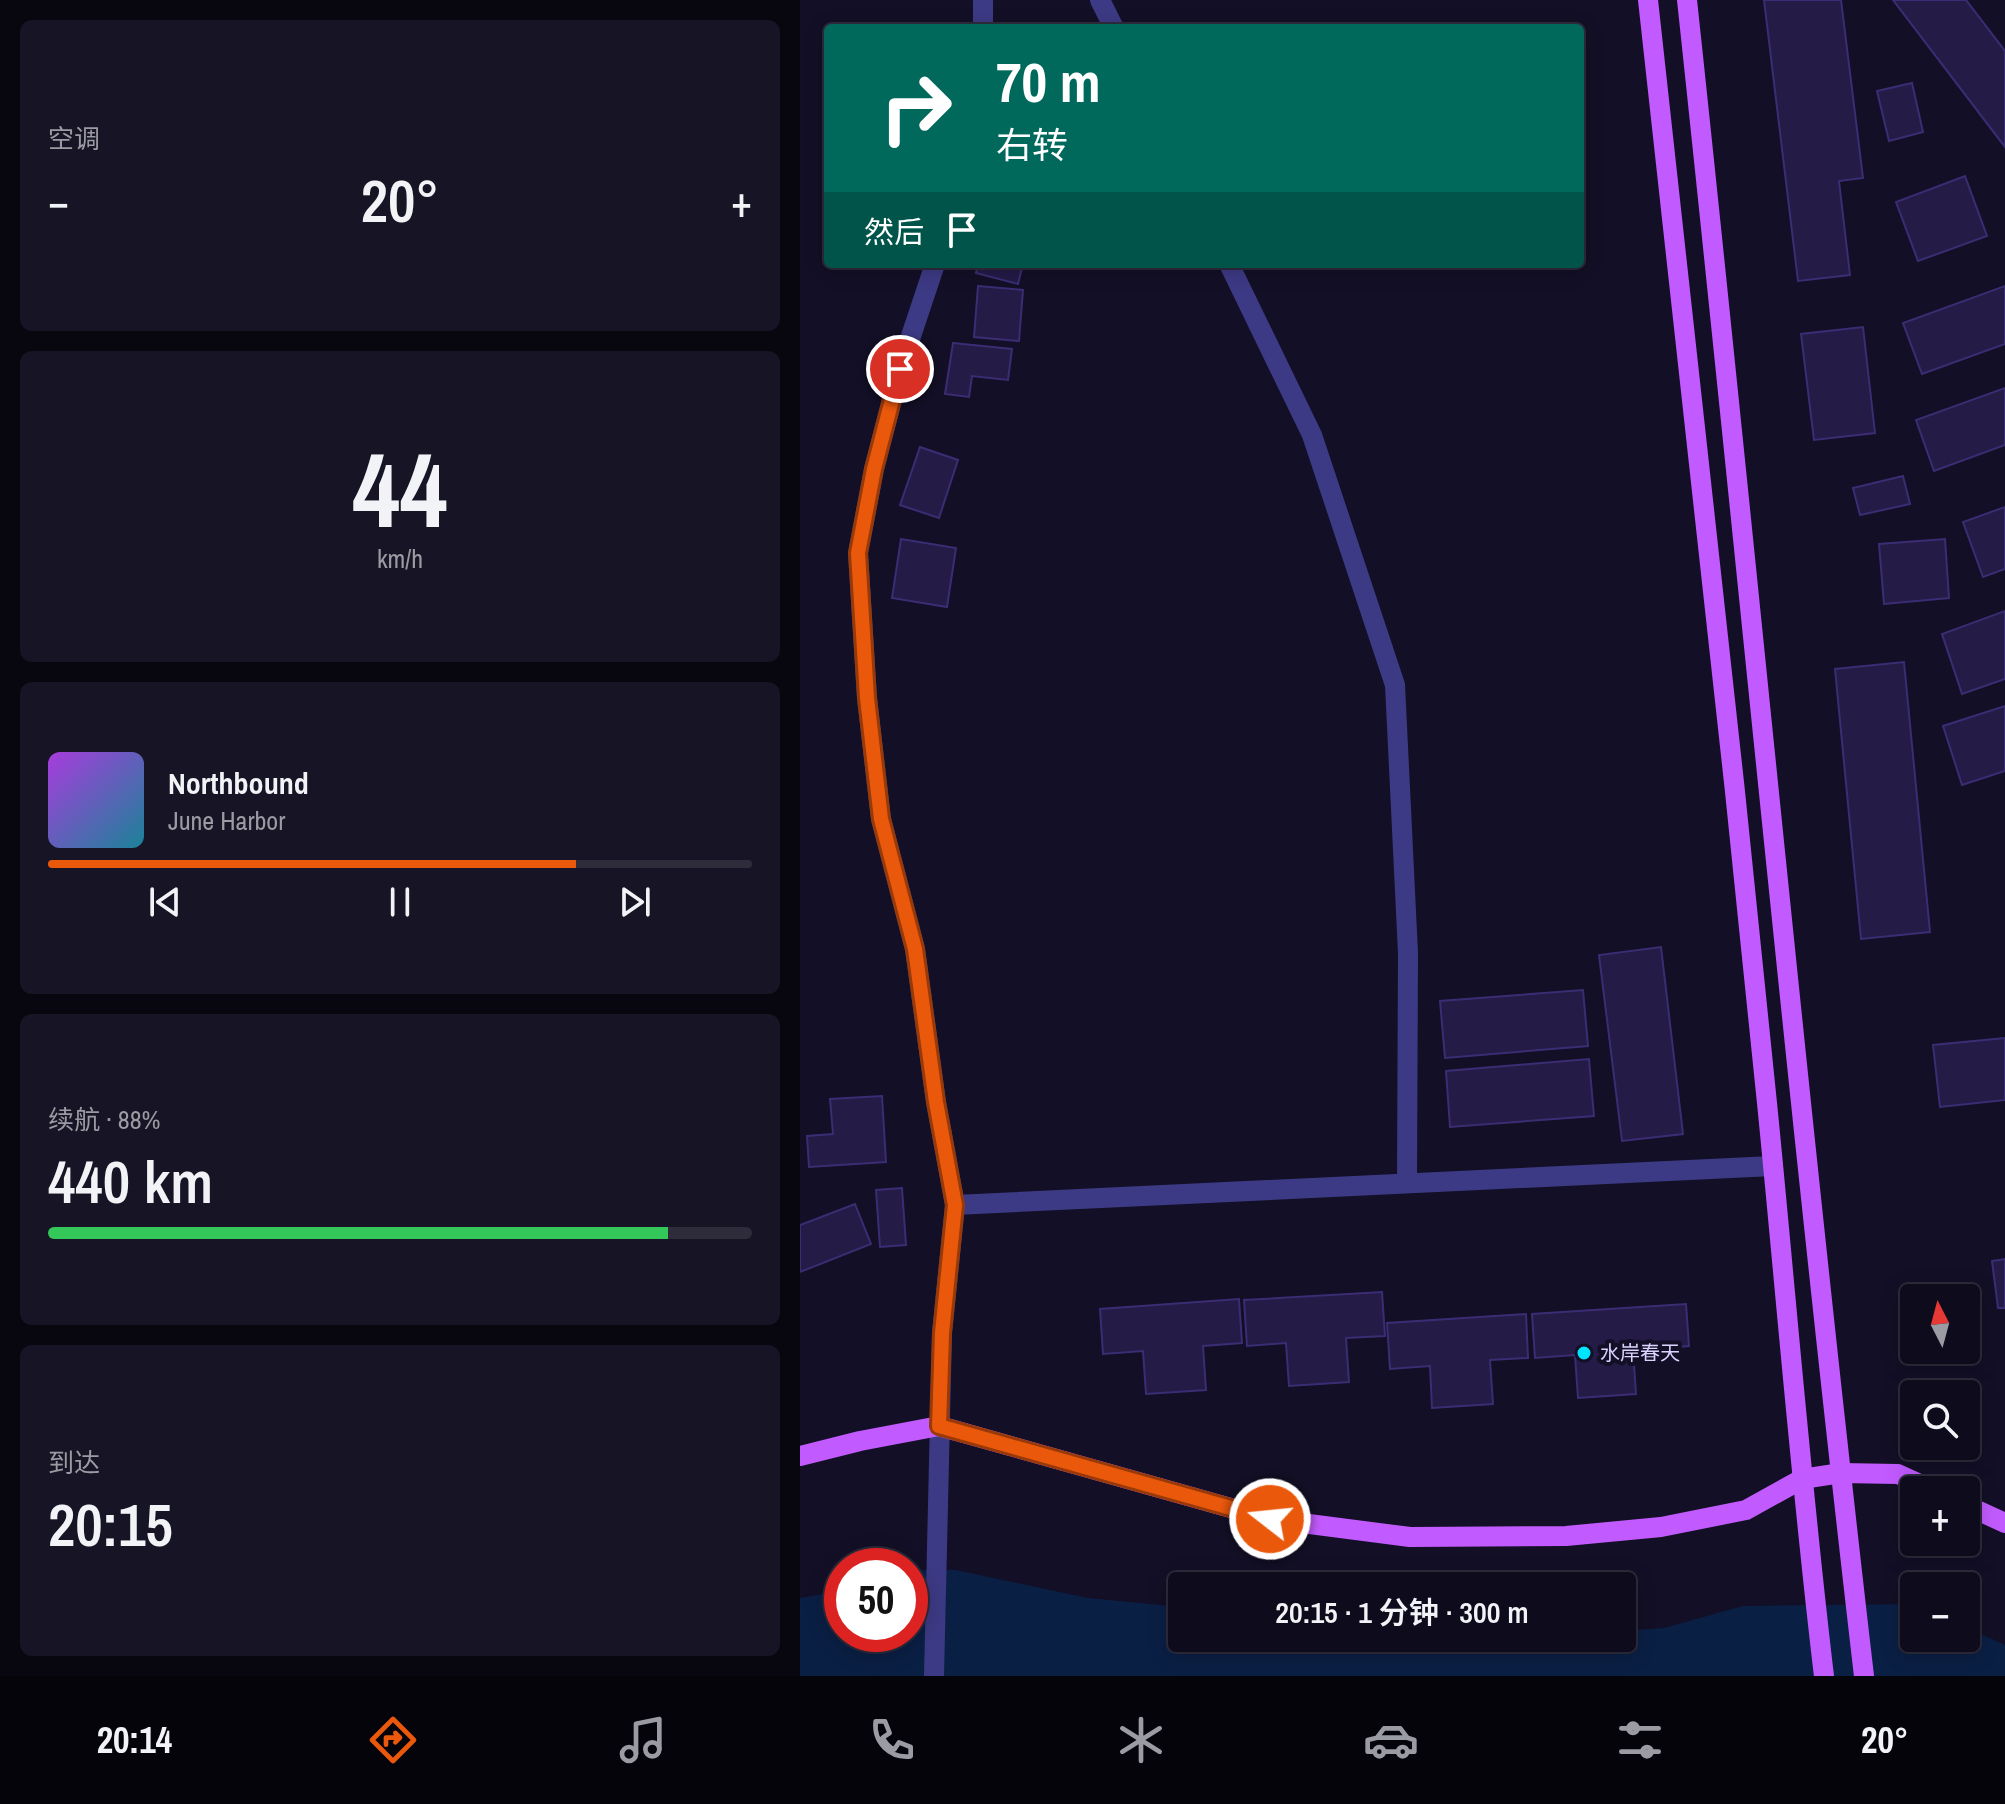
<!DOCTYPE html>
<html lang="zh">
<head>
<meta charset="utf-8">
<style>
  :root { --surface:#0e0b1c; --page:#171425; --text:#f1f3f6; --muted:#9b9ba3; --line:#2e2b3b; --accent:#ea580c }
  body { margin:0; font-family:"Archivo Narrow","Noto Sans SC",sans-serif; background:var(--page); color:var(--text); height:100vh; display:flex; flex-direction:column; font-size:30px; white-space:nowrap }
  * { box-sizing:border-box; margin:0 }
  p { font-size:26px; color:var(--muted) }
  .icon { flex:none; width:44px; height:44px; fill:none; stroke:currentColor; stroke-width:2; stroke-linecap:round; stroke-linejoin:round }
  .map { position:relative; flex:1; overflow:hidden }
  .side { display:flex; flex-direction:column; gap:20px; padding:20px; background:#08060f; width:800px }
  .side>* { flex:none }
  .guide { position:absolute; left:24px; top:24px; width:760px; height:244px; border-radius:8px; box-shadow:0 4px 20px #0003,0 0 0 2px var(--line); background:#00695c; color:#fff; overflow:hidden }
  .needle { width:52px; rotate:354deg }
  .fabs { position:absolute; left:1100px; top:1284px; display:grid; gap:16px }
  .fabs a { display:grid; place-items:center; width:80px; height:80px; border-radius:8px; background:var(--surface); box-shadow:0 4px 20px #0003,0 0 0 2px var(--line); font-size:40px }
  .speed { position:absolute; left:24px; top:1548px; display:flex; gap:16px; font-size:40px; font-weight:700; text-align:center }
  .speed>* { display:grid; place-content:center; width:104px; height:104px; border-radius:50%; background:var(--surface); box-shadow:0 4px 20px #0003,0 0 0 2px var(--line); line-height:1 }
  .speed .limit { border:12px solid #d22; background:#fff; color:#111 }
  .pin { position:absolute; display:grid; place-items:center; width:68px; height:68px; color:#fff; margin:-34px; border:4px solid #fff; border-radius:50%; box-shadow:0 2px 8px #0007 }
  .me { position:absolute; width:88px; margin:-44px; rotate:286deg; stroke-linejoin:round; filter:drop-shadow(0 0 6px #0008) }
  .turn { display:flex; align-items:center; gap:28px; height:168px; padding:0 40px; font-size:36px }
  .turn .icon { width:104px; height:104px; stroke-width:2.5 }
  .turn b { display:block; font-size:56px; line-height:68px }
  .then { display:flex; align-items:center; height:76px; padding:0 40px; background:#0003; gap:16px; font-size:30px }
  .big { font-size:60px; font-weight:600; line-height:1.1 }
  .side .tile { flex:1; display:flex; flex-direction:column; justify-content:center; gap:12px; min-width:0; padding:0 28px; border-radius:12px; background:var(--page) }
  .side .dial { align-items:center; gap:0 }
  .dial b { font-size:104px; line-height:1 }
  .song { display:flex; align-items:center; gap:24px }
  .cover { width:96px; height:96px; border-radius:12px; background:linear-gradient(135deg,hsl(280 70% 55%),hsl(190 70% 35%)) }
  .played { height:8px; border-radius:4px; background:linear-gradient(90deg,var(--accent) 75%,var(--line) 75%) }
  .keys { display:flex; justify-content:space-around; direction:ltr }
  .heat { display:flex; justify-content:space-between; align-items:center; font-size:44px; direction:ltr }
  .charge { height:12px; border-radius:6px; background:linear-gradient(90deg,#34c759 88%,var(--line) 0) }
  .trip { position:absolute; left:368px; top:1572px; width:468px; height:80px; border-radius:8px; background:var(--surface); box-shadow:0 4px 20px #0003,0 0 0 2px var(--line); font-weight:600; line-height:80px; text-align:center }
  .tabs { display:flex; height:128px; justify-content:space-around; align-items:center; background:#06040b; color:var(--muted) }
  .tabs .icon { width:56px; height:56px }
  .tabs .current { color:var(--accent) }
  .tabs b { font-size:36px; color:var(--text) }
  main { display:flex; flex:1; min-height:0 }
  .map>svg:first-child { display:block }
  .water { fill:#0a1f44 }
  .building { fill:#241b47; stroke:#3b2d73; stroke-width:2 }
  .lines { fill:none; stroke-linecap:round; stroke-linejoin:round }
  .minor { stroke:#3d3a85; stroke-width:20 }
  .major { stroke:#c25bff; stroke-width:20 }
  .route-casing { stroke:#983908; stroke-width:20 }
  .route { stroke:#ea580c; stroke-width:14 }
  .poi-dot { fill:#00e5ff; stroke:#130f26; stroke-width:3 }
  .labels { text-anchor:middle; stroke-width:8; stroke-linejoin:round; paint-order:stroke }
  .poi-label { font-size:20px; fill:#d9d4ff; stroke:#130f26; text-anchor:start }
</style>
</head>
<body>
<main>
<section class="side">
<div class="tile"><p>空调</p>
<div class="heat"><a>−</a><b class="big">20°</b><a>+</a></div>
</div>
<div class="tile dial"><b>44</b><p>km/h</p></div>
<div class="tile">
<div class="song"><i class="cover"></i><div><b>Northbound</b><p>June Harbor</p></div></div>
<div class="played"></div>
<div class="keys"><svg class="icon" aria-label="previous" viewBox="0 0 24 24"><path d="M18 5L8 12l10 7zM5 5v14"/></svg><svg class="icon" aria-label="pause" viewBox="0 0 24 24"><path d="M8 5v14M16 5v14"/></svg><svg class="icon" aria-label="next" viewBox="0 0 24 24"><path d="M6 5l10 7-10 7zM19 5v14"/></svg></div>
</div>
<div class="tile"><p>续航 · 88%</p><b class="big">440 km</b><div class="charge"></div></div>
<div class="tile"><p>到达</p><b class="big">20:15</b></div>
</section>
<div class="map">
<svg width="1205" height="1676" viewBox="0 0 1205 1676">
  <rect width="100%" height="100%" fill="#130f26"/>
  <path class="water" d="M110,1570H156L288,1598L382,1607V1638H822V1631L864,1628L943,1606L1114,1604V1638H1166V1627L1205,1645V1676H0V1598L42,1591V1634H110Z"/>
  <g class="building">
    <path d="M964,0H1041L1063,178L1039,181L1050,275L998,281Z"/>
    <path d="M1093,0H1166L1205,51V147Z"/>
    <path d="M1112,83L1123,132L1089,141L1077,91Z"/>
    <path d="M1165,176L1187,236L1118,261L1096,202Z"/>
    <path d="M178,264H223L218,284L176,273Z"/>
    <path d="M178,286L223,290L219,341L174,337Z"/>
    <path d="M1205,286V344L1122,374L1103,323Z"/>
    <path d="M1063,327L1075,433L1014,440L1001,334Z"/>
    <path d="M153,343L212,349L208,380L172,376L169,397L145,394Z"/>
    <path d="M1205,388V445L1134,471L1116,420Z"/>
    <path d="M120,447L158,460L139,518L100,505Z"/>
    <path d="M1103,476L1110,504L1060,515L1053,488Z"/>
    <path d="M1205,507V569L1183,577L1163,522Z"/>
    <path d="M101,539L156,548L147,607L92,598Z"/>
    <path d="M1145,539L1149,598L1084,604L1079,544Z"/>
    <path d="M1205,611V679L1162,694L1142,634Z"/>
    <path d="M1104,662L1130,932L1061,939L1035,669Z"/>
    <path d="M1205,706V771L1162,785L1143,726Z"/>
    <path d="M861,947L883,1134L822,1141L799,955Z"/>
    <path d="M783,990L788,1046L645,1058L640,1001Z"/>
    <path d="M1205,1038V1100L1140,1107L1133,1045Z"/>
    <path d="M789,1059L794,1116L650,1127L646,1071Z"/>
    <path d="M82,1096L86,1162L9,1167L7,1136L33,1134L30,1099Z"/>
    <path d="M102,1188L106,1245L80,1247L76,1190Z"/>
    <path d="M55,1204L71,1244L0,1272V1225Z"/>
    <path d="M1205,1259V1308H1198L1192,1261Z"/>
    <path d="M582,1292L585,1336L546,1338L549,1382L489,1386L486,1343L447,1346L444,1300Z"/>
    <path d="M439,1299L442,1343L403,1346L406,1390L346,1394L343,1351L303,1354L300,1309Z"/>
    <path d="M886,1304L889,1346L833,1350L836,1394L778,1398L775,1355L735,1358L732,1314Z"/>
    <path d="M726,1314L728,1358L690,1360L693,1404L632,1408L630,1366L590,1369L587,1323Z"/>
  </g>
  <g class="lines">
    <g class="minor">
      <path d="M300,0L314,28"/>
      <path d="M183,28V0"/>
      <path d="M429,264L512,435L595,685L608,953L607,1183"/>
      <path d="M155,1205L973,1166"/>
      <path d="M134,1676L142,1333L155,1205L136,1102L115,949L81,819L67,698L58,553L74,469L100,369L135,264"/>
    </g>
    <g class="major">
      <path d="M848,0C890,367 930,735 967,1103C986,1294 1001,1485 1024,1676"/>
      <path d="M887,0C947,559 999,1118 1064,1676"/>
      <path d="M0,1456L60,1441L139,1426L470,1519L610,1537L766,1536L861,1527L946,1510L1002,1479L1041,1473L1098,1474L1133,1490"/>
      <path d="M1166,1505L1205,1523"/>
    </g>
  </g>
  <g class="lines">
    <g class="route-casing">
      <path id="route" d="M100,369L74,469L58,553L67,698L81,819L115,949L136,1102L155,1205L142,1333L139,1426L470,1519"/>
    </g>
    <use href="#route" class="route"/>
  </g>
  <circle class="poi-dot" cx="784" cy="1353" r="8"/>
  <g class="labels">
    <g class="poi-label">
      <text x="800" y="1360">水岸春天</text>
    </g>
  </g>
</svg>
<div class="fabs">
<a><svg class="needle" viewBox="-14 -14 28 28"><path d="M0-13l5 13h-10z" fill="#e53935"/><path d="M0 13l5-13h-10z" fill="#9b9ba3"/></svg></a>
<a><svg class="icon" aria-label="search" viewBox="0 0 24 24"><circle cx="10" cy="10" r="6"/><path d="M15 15l6 6"/></svg></a>
<a>+</a>
<a>−</a>
</div>
<div class="speed"><div class="limit">50</div></div>
<div class="pin" style="left:100px;top:369px;background:#d93025"><svg class="icon" aria-label="arrive" viewBox="0 0 24 24"><path d="M6 21V4h12l-3 4 3 4H6"/></svg></div>
<svg class="me" style="left:470px;top:1519px" viewBox="-20 -20 40 40"><circle r="17" fill="#ea580c" stroke="#fff" stroke-width="3"/><path d="M0-11L8 9 0 5-8 9z" fill="#fff"/></svg>
<div class="trip">20:15 · 1 分钟 · 300 m</div>
<div class="guide">
<div class="turn"><svg class="icon" aria-label="right" viewBox="0 0 24 24"><path d="M7 20v-9h11M14 6l5 5-5 5"/></svg><div><b>70 m</b>右转</div></div>
<div class="then">然后<svg class="icon" aria-label="arrive" viewBox="0 0 24 24"><path d="M6 21V4h12l-3 4 3 4H6"/></svg></div>
</div>
</div>
</main>
<nav class="tabs">
<b>20:14</b>
<svg class="icon current" aria-label="directions" viewBox="0 0 24 24"><path d="M12 3l9 9-9 9-9-9zM9 14v-3h6M13 9l2 2-2 2"/></svg>
<svg class="icon" aria-label="music" viewBox="0 0 24 24"><path d="M9 18V5l10-2v13"/><circle cx="6" cy="18" r="3"/><circle cx="16" cy="16" r="3"/></svg>
<svg class="icon" aria-label="phone" viewBox="0 0 24 24"><path d="M5 4h4l2 5-3 2q2 4 5 5l2-3 5 2v4C11 20 4 13 5 4z"/></svg>
<svg class="icon" aria-label="climate" viewBox="0 0 24 24"><path d="M12 3v18M4 7l16 10M4 17L20 7"/></svg>
<svg class="icon" aria-label="car" viewBox="0 0 24 24"><path d="M5 17H2v-5l4-1 3-4h7l3 4 3 1v5h-3M9 17h6M6 11h13"/><circle cx="7" cy="17" r="2"/><circle cx="17" cy="17" r="2"/></svg>
<svg class="icon" aria-label="filters" viewBox="0 0 24 24"><path d="M4 7h16M4 17h16"/><circle cx="9" cy="7" r="2"/><circle cx="15" cy="17" r="2"/></svg>
<b>20°</b>
</nav>
</body>
</html>
